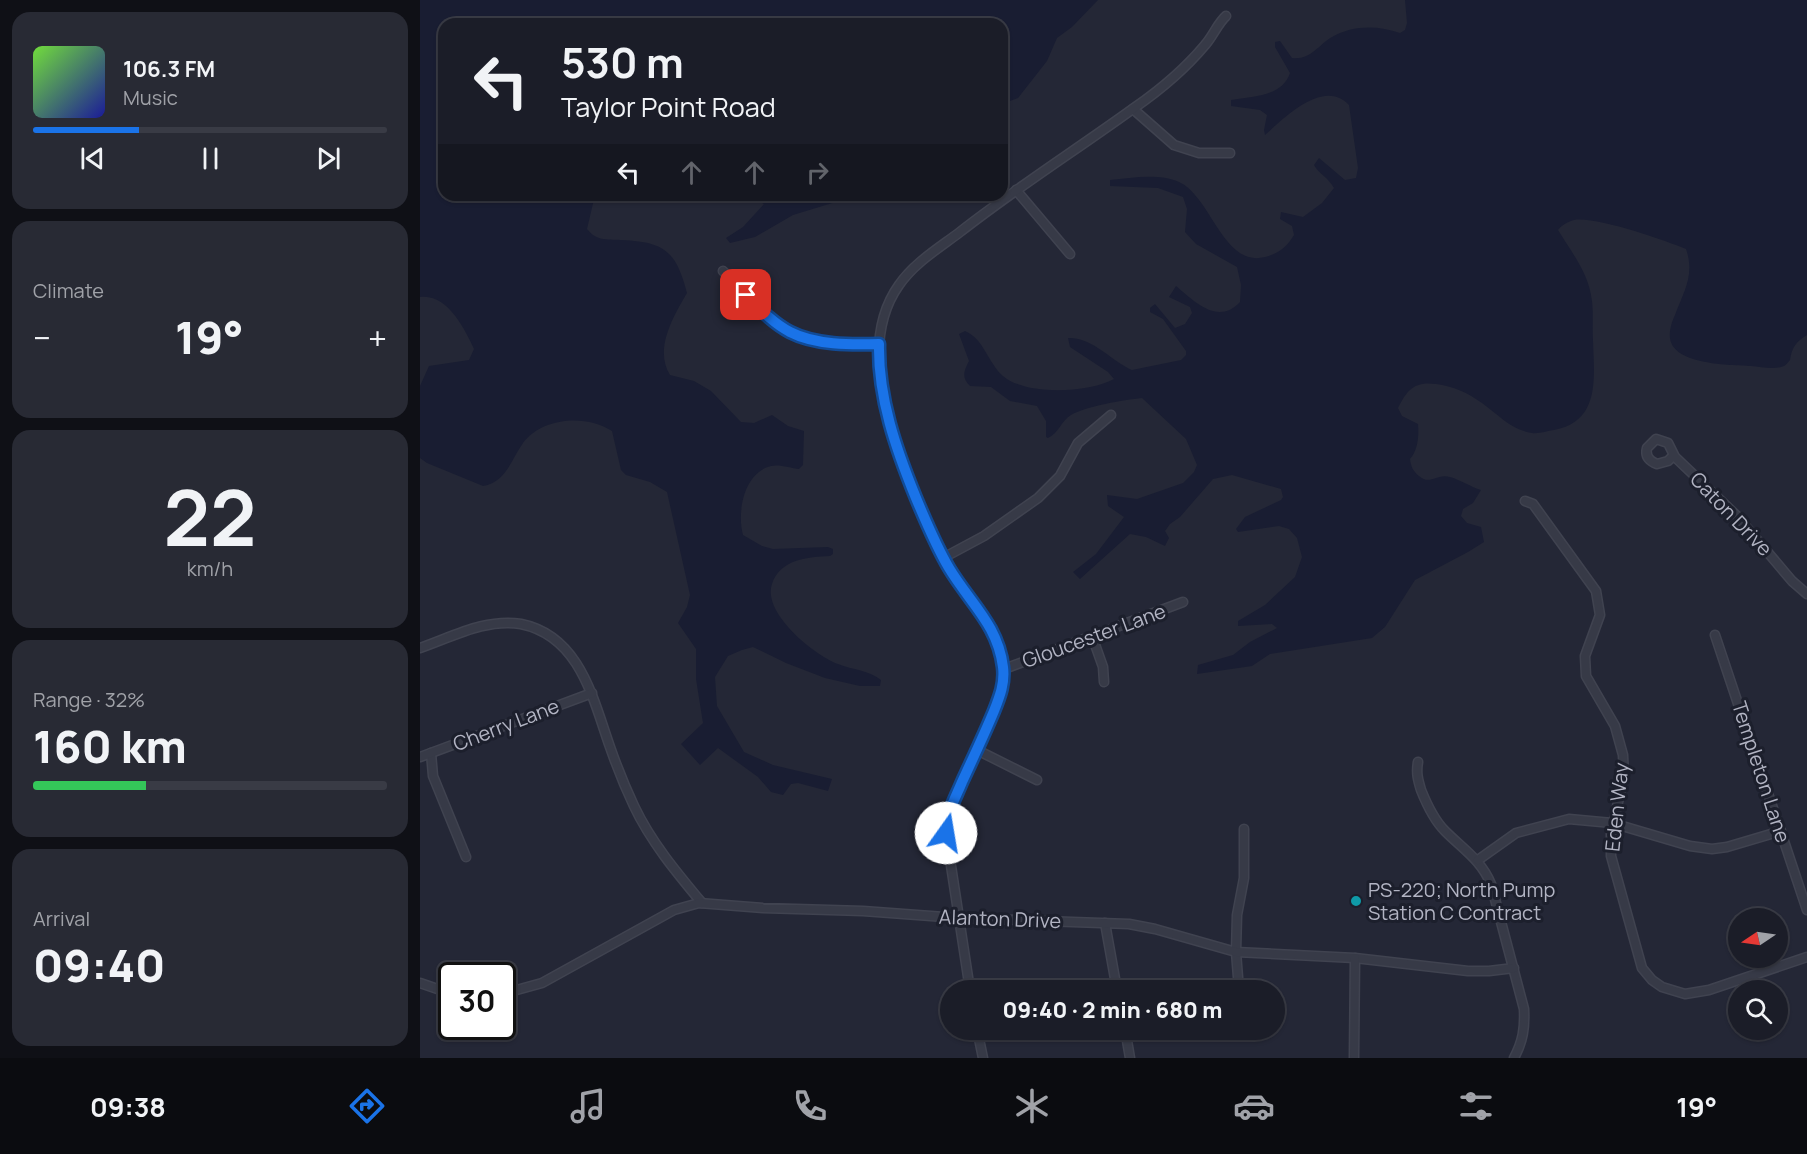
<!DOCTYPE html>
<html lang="en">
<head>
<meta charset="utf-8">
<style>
  :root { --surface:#1b1d28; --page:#282a34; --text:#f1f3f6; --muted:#a0a2a8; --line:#393b45; --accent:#1a73e8 }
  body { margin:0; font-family:Manrope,sans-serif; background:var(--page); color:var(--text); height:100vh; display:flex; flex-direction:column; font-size:22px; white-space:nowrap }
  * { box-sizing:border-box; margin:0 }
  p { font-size:20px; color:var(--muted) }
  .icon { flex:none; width:33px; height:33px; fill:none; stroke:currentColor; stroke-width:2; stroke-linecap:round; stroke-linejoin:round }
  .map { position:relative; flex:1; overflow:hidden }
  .panel { display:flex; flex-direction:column; gap:12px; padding:12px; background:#0f1016; width:420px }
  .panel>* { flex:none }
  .banner { position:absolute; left:18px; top:18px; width:570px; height:183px; border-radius:18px; box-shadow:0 2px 4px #0004,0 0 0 2px var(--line); background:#1b1d28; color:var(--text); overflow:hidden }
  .needle { width:39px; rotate:257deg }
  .controls { position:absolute; left:1308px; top:908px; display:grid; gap:12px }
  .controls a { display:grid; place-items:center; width:60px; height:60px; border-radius:50%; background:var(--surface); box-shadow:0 2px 4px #0004,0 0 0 2px var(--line); font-size:30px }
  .speed { position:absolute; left:18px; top:962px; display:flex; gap:12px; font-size:30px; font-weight:700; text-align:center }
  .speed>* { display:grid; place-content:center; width:78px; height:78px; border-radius:50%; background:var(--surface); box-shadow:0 2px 4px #0004,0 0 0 2px var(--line); line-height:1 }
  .speed .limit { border:3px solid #111; border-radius:9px; background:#fff; color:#111 }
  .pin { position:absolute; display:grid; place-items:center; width:51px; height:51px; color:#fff; margin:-26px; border-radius:12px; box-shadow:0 3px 9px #0006 }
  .me { position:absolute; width:66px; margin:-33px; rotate:13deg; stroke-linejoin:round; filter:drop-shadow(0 0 4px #0008) }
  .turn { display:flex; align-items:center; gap:21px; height:126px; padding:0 24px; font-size:27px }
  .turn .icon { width:78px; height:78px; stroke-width:2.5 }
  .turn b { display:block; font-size:42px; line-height:51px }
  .lanes { display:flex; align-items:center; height:57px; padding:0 24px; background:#0003; justify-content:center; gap:30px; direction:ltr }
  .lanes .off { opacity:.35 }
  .big { font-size:45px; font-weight:800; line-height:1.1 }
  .panel .widget { flex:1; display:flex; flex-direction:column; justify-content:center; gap:9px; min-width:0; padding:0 21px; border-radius:18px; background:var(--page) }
  .panel .dial { align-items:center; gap:0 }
  .dial b { font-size:78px; line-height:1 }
  .song { display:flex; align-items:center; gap:18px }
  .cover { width:72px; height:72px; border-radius:9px; background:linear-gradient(135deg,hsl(100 70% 55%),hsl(240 70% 35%)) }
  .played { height:6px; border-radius:3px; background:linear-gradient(90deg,var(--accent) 30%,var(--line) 30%) }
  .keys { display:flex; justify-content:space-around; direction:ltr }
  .heat { display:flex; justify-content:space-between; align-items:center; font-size:33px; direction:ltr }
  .charge { height:9px; border-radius:4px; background:linear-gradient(90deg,#34c759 32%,var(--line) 0) }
  .trip { position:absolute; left:520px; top:980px; width:345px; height:60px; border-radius:30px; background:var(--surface); box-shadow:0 2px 4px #0004,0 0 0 2px var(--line); font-weight:800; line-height:60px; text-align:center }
  .dock { display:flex; height:96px; justify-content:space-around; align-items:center; background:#0b0c10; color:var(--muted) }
  .dock .icon { width:42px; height:42px }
  .dock .active { color:var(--accent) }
  .dock b { font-size:27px; color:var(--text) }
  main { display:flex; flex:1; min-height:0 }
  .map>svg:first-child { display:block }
  .water { fill:#191d32 }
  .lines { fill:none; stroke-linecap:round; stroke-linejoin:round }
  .minor-casing { stroke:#404350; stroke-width:11 }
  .minor { stroke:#373a47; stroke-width:8 }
  .route-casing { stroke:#114b97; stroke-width:15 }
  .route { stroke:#1a73e8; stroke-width:10 }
  .culture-dot { fill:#0f9aa8; stroke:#1c1f2c; stroke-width:2 }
  .labels { text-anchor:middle; stroke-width:6; stroke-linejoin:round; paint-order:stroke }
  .street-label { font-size:20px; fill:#b2b4c3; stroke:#1c1f2c }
  .poi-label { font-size:20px; fill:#b2b4c3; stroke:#1c1f2c; text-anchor:start }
</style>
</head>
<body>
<main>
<section class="panel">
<div class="widget">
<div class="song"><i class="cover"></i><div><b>106.3 FM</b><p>Music</p></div></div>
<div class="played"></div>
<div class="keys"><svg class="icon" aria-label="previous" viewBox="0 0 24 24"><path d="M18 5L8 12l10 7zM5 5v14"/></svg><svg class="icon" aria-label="pause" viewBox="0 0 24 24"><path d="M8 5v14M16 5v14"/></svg><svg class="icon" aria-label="next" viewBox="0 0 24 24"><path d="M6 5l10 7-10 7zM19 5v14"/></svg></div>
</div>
<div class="widget"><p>Climate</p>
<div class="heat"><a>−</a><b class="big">19°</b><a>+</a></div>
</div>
<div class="widget dial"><b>22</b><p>km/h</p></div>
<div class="widget"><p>Range · 32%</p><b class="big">160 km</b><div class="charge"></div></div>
<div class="widget"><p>Arrival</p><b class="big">09:40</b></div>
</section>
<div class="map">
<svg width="1387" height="1058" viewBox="0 0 1387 1058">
  <rect width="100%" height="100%" fill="#242736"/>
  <g class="water">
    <path d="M0,0H678L652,27L637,38L627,61L598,98L582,104V24H24V195H175L167,229C177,241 185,239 201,240C245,242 256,251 267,293C253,317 234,349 250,375L274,381L291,391L321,422L334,423L352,415L368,426L384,431L383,465L379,469C371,468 359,464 351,466C323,473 317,513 323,535L342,546L353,549L408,547L413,549V554L410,556C388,557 360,559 352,584C342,613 394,655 418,664C433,670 449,670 461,680L460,686H440L405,678L366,663L333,647L322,650L308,656L295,677L297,706L324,752L353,765L412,779L408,791L378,783L371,784L363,795L351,792L338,777L298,748L280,765L261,744L283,723L276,679V649L258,623L267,607L270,595L247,492L230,482L206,475L201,470L192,431C167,414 122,417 103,443C91,460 86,482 63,486L7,463L0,458V386L9,366L49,360L54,349C45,329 27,293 0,297Z"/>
    <path d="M985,0H1387V335C1376,342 1372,347 1370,360C1368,362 1366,365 1364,366C1355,370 1341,367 1331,366C1311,365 1253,365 1250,338C1249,331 1252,321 1255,315C1264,291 1275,275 1266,249C1244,240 1175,216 1154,220C1147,222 1142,225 1138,230C1150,250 1167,271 1171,295C1174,309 1172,326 1173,340C1174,377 1181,421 1134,430C1127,431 1119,434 1112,433C1091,430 1079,415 1062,403C1048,393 1033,386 1016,384C994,381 987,390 978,408L982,416L998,424C999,436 998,450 990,459C991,467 993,471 999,476C1010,486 1017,473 1030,477C1041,480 1051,487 1061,490L1053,503L1043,509L1041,516L1047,523L1061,527L1064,542L1048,552L995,580L965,627L952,638L850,654L832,666L777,674L778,665L813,655L830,642L857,628L852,624L818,626V621L845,605L875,577L882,557L877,538L869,529L859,526L818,532L816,529L825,517L861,500L863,497L861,489L812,475L793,479L760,517L750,524L745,531L749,538L745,546L726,537L710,534L660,579L653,572L676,554L704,517L688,506L687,495L717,499L763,483L774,472L777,465L766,439L722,398C703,400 667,406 651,415C641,421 639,433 628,438L626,437V421L617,406L590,401L571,387L550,386C541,377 544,371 549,361L539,334L545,331C564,339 568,363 583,376C606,396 668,393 694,379L688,372L650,347L648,338C673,337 691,361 712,370L761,360L766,355V351L743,319L730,312V308L735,304L755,328L765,324L772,313L770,307L749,297L756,286C774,301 798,326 820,302L821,285L817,267L776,244L765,232L767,209L763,197L738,188L690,186V180C712,178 738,173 759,182C791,196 803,268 845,257C859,253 866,248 874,235L872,226L860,219L861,212L883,217L902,203L914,188C908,177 898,173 894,165L899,158L925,180L936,178L938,168L929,105C904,78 865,117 845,135L844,130L847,115L840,110L811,106V100C833,96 862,97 870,73L855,47V42L860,41L872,58C891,60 897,46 912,37C932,25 958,25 980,33L985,30L987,23Z"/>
    <path d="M327,195H428L419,201L373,215L335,237L310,243L306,238L323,227L344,204Z"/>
  </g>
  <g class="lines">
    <g class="minor-casing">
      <g id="minor">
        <path d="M713,109L754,145L779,153H810"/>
        <path d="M596,190L650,254"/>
        <path d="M303,271C324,293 344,320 372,333C398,345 432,345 459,344"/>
        <path d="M1254,455L1248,461L1237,464C1229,461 1225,456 1227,448L1236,439L1248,443L1255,457L1317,516L1372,581L1387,594"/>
        <path d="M1105,501L1113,504L1176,591L1180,615L1165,656L1166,676L1195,726L1203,755L1204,777L1191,832V856L1222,968L1232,980L1242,987L1265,994L1289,990L1387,957"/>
        <path d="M523,558L564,536L618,498L640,476L658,443L691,415"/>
        <path d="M1295,635L1387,910"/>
        <path d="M672,636L683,667L684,682"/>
        <path d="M0,648C32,637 66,618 101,624C160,636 173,699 190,747C197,767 205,787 214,806C231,842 257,873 282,903"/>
        <path d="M584,669L763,602"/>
        <path d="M557,750L617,780"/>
        <path d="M11,753L13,776L46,857"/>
        <path d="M0,757L172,693"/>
        <path d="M998,762C996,773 998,780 1001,790C1007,805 1014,820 1025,831C1043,849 1061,860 1071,884L1104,1009C1105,1028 1103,1041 1094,1058"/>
        <path d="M1058,860L1096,833L1149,819L1192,823L1270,846L1292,849L1307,847L1361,831"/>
        <path d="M685,923L697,990"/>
        <path d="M0,983L32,994"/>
        <path d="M550,990L526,833L528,813L580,697C597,643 554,609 529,568C516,546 506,522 496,498C471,438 436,345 479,285C494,263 519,248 540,232C596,188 656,150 714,108C740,90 765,69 785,45C793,36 798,23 806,16"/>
        <path d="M819,990L816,952L817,915L824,878V829"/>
        <path d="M82,994L122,983L254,910L279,903L343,908L443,911L538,918L709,924L735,929L816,952L935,958L1048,971H1069L1094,968"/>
        <path d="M557,1029L563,1058"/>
        <path d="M705,1029L710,1058"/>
        <path d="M934,1058L935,958"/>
      </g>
    </g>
    <use href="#minor" class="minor"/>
  </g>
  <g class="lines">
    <g class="route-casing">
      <path id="route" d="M326,295C340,309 353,323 370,332C395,345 431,345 459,344C458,398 476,449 496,498C506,522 516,546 529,568C550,603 578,625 583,667C585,683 580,696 574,711C564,735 553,758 542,782C535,799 526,814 526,833"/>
    </g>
    <use href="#route" class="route"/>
  </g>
  <circle class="culture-dot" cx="936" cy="901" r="6"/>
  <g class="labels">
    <g class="street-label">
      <text transform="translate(1311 514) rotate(46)" y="7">Caton Drive</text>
      <text transform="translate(674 636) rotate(-20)" y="7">Gloucester Lane</text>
      <text transform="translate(86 725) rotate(-21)" y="7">Cherry Lane</text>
      <text transform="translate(1341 772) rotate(72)" y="7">Templeton Lane</text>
      <text transform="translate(1197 807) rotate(-84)" y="7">Eden Way</text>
      <text transform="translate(580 919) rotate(2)" y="7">Alanton Drive</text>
    </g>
    <g class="poi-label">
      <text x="948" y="897">PS-220; North Pump<tspan x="948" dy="23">Station C Contract</tspan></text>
    </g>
  </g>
</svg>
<div class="controls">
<a><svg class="needle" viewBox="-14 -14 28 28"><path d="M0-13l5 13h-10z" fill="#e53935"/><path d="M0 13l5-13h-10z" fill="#a0a2a8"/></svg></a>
<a><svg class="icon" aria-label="search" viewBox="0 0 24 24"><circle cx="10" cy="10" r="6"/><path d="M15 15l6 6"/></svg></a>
</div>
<div class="speed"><div class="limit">30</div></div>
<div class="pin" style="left:326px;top:295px;background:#d93025"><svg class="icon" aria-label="arrive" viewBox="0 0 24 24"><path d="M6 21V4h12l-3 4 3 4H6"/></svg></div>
<svg class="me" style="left:526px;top:833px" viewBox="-20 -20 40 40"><circle r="19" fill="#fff"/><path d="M0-13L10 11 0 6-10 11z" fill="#1a73e8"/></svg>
<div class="trip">09:40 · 2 min · 680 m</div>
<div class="banner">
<div class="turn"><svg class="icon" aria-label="left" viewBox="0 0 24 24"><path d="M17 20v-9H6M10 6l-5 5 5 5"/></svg><div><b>530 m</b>Taylor Point Road</div></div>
<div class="lanes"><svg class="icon" aria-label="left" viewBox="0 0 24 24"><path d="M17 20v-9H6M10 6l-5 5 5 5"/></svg><svg class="icon off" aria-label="ahead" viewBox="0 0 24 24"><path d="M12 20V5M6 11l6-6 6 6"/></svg><svg class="icon off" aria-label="ahead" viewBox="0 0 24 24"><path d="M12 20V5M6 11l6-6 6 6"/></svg><svg class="icon off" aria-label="right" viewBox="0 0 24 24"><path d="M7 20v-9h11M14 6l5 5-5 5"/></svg></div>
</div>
</div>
</main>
<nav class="dock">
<b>09:38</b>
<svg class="icon active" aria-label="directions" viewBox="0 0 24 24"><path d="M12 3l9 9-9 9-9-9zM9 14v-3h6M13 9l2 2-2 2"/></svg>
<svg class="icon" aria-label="music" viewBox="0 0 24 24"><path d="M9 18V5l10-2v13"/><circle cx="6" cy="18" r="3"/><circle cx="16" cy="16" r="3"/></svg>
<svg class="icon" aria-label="phone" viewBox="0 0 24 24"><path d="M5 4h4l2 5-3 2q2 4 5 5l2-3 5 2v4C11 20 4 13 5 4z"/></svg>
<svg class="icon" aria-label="climate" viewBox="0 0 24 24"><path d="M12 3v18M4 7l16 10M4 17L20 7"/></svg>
<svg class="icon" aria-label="car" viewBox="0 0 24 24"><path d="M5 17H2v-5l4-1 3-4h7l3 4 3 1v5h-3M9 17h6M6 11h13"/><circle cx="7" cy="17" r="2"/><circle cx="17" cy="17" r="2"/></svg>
<svg class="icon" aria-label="filters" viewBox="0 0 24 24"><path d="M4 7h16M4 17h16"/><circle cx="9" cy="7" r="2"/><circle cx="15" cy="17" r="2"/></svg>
<b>19°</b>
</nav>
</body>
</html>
